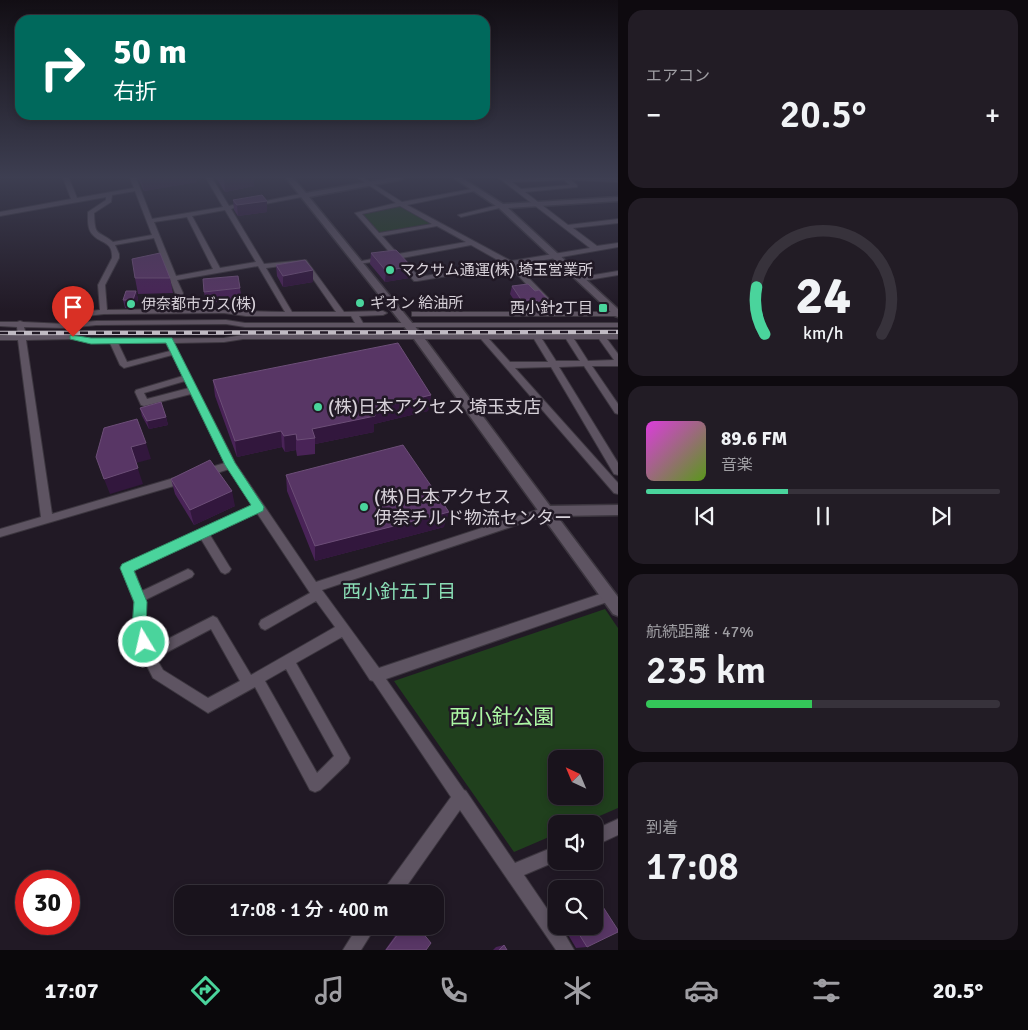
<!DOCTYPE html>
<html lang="ja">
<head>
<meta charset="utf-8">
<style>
  :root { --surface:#19131c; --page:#221c25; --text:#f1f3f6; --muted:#9f9ea3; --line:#37323b; --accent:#4ad49c }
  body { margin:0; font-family:Signika,"Noto Sans JP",sans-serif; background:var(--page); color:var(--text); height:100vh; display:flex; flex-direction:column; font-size:19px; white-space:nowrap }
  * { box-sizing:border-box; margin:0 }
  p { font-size:16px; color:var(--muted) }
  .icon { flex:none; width:28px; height:28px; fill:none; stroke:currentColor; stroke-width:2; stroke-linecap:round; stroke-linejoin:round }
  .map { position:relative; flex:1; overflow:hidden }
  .details { display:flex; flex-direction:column; gap:10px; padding:10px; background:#0e0a0f; width:410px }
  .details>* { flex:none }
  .banner { position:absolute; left:15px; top:15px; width:475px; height:105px; border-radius:15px; box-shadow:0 2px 8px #0003,0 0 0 1px var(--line); background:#00695c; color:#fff; overflow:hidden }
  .needle { width:32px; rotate:316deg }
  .controls { position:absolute; left:548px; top:750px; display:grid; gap:10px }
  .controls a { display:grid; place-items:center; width:55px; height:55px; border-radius:10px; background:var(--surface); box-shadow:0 2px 8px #0003,0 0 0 1px var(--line); font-size:25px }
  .speed { position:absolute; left:15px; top:870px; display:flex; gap:10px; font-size:25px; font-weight:700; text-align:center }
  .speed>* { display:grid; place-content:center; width:65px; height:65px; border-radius:50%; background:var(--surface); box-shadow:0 2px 8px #0003,0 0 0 1px var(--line); line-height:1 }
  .speed .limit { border:8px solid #d22; background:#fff; color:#111 }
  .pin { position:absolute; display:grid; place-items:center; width:42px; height:42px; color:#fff; margin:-51px -21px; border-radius:50% 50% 50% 0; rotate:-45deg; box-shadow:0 0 5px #0007 }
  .pin .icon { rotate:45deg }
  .me { position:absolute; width:55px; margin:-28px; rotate:351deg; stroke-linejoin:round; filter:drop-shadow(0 0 4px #0008) }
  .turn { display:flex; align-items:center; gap:18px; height:105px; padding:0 15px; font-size:22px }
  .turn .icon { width:65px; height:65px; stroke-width:2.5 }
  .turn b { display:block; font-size:35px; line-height:42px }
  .big { font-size:38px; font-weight:600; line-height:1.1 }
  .details .widget { flex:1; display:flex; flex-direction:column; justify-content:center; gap:8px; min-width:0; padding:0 18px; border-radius:15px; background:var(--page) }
  .details .dial { align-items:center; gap:0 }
  .dial svg { height:130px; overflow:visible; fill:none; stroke:var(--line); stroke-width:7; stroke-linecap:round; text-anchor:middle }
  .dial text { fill:var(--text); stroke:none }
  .song { display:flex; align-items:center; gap:15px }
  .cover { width:60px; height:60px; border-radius:8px; background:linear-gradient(135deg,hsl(300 70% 55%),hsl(90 70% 35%)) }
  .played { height:5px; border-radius:2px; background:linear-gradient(90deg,var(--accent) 40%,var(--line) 40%) }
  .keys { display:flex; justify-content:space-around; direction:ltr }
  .heat { display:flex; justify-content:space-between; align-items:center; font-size:28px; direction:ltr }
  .charge { height:8px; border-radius:4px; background:linear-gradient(90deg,#34c759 47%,var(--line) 0) }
  .trip { position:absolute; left:174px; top:885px; width:270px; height:50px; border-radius:15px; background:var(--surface); box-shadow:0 2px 8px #0003,0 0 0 1px var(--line); font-weight:600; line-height:50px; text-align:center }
  .dock { display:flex; height:80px; justify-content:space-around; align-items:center; background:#0a080b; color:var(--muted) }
  .dock .icon { width:35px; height:35px }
  .dock .current { color:var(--accent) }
  .dock b { font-size:22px; color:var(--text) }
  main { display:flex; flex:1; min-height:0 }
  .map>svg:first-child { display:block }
  .green { fill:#20401d; fill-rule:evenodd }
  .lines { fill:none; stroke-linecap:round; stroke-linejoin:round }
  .minor-casing { stroke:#3c363f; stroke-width:2 }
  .tertiary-casing { stroke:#3c363f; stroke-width:3 }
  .minor { fill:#5e5462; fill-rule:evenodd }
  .tertiary { fill:#5e5462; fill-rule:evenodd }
  .rail-casing { stroke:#c0bac3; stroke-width:4.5 }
  .rail { stroke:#211925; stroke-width:2.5; stroke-dasharray:8; stroke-linecap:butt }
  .wall { fill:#492357 }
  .shaded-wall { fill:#32173d }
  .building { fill:#583665; stroke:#6c4e77 }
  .route { fill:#4ad49c; stroke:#308a65 }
  .poi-dot { fill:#4ad49c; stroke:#211925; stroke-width:2 }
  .labels { text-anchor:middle; stroke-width:5; stroke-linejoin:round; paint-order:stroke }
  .far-poi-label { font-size:15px; fill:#d7d1d9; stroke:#211925; text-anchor:start }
  .poi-label { font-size:18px; fill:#d7d1d9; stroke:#211925; text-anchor:start }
  .neighbourhood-label { font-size:19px; fill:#89ddb5; stroke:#211925 }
  .near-park-label { font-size:21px; fill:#acf7a4; stroke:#211925 }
</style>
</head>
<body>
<main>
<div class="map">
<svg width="618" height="950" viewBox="0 0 618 950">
  <rect width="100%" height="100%" fill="#211925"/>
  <g class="green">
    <path d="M400,206L433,224L382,233L378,232L362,214Z"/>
    <path d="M605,609L618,628V808L581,824H556V834L514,852L394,681ZM556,759H594V796H556Z"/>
  </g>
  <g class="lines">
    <g class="minor-casing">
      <g id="minor">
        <path d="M63,178H69L77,198L134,188L130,178H136L152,219L223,207L206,178H212L229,206L233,205L236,207L231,209L264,264L306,260L344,312L383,311L387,313L383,315L359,316L363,323H618V327H245L226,324L96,325L68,328L24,327L26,335H73L91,339L224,338L243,335H618V339H607L618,354V366H592L618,404V414L615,413L584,366L559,367L618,463V475L614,474L551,367L515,368L618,483V494L614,493L481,339H243L224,342L174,343L235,463L316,582L546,507L550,508L551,511L550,514L322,590L379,668L609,591L613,592L615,596L613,600L386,679L464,790L466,791L515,863L556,846L557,861L524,875L556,922V926H560L574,950H556L460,810L401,894H383L385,888L451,797L373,681L370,680L342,637L296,663L350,758L348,763L320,790L315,792L310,790L255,687L208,713L153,678L142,656L133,628L134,602L121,568L123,565L252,505L229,469L205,477L200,473L201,470L225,463L191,394L144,406L141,405L135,392L136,390L183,376L172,355L124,368L120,365L110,343H91L73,339L26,340L52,514L184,475L188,476L189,479L188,482L184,483L0,537V529L41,517L18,340H0V336L18,335L17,327L0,326V322H17L20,321L23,322L65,324L71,313L100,310L98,285L112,258C113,241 101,244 93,235C87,229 88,220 88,212L106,200V197L0,216V212L71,199ZM135,191L152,235L113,242C97,229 95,238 94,213L111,202L112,195ZM225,210L256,262L220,268L192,216ZM187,217L213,269L176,276L154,222ZM154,238L175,293L173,309L107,310L105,285L119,258V254L115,245ZM302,263L336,312H292L266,268ZM258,266L285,312C250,312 215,309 180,309L183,293L177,280ZM224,313L246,316H351L355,323H245L226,320L96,321L73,323L77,317L104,314ZM489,339H534L548,362H510ZM542,339H566L580,361H556ZM574,339H599L614,360L588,361ZM118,343H166L170,351L127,362ZM185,381L189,388L147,399L144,393ZM257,513L310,593L261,620L259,624L261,628L265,630L269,628L316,601L335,627L251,675L217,618L213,616L152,647L145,628V600L192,577L194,574L192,571L188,569L142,591L134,570L201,539L221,572L225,574L229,572L231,569L229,566L210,535ZM211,629L240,681L208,698L163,670L156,658ZM286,669L334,756L317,773L265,681Z"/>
        <path d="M358,178H364L402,202L477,188V190L475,191L407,205L511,261L590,248L499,178L507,179L544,178H618V182L571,180L577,185V187L525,192L568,225L618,219V223L573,228L597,246L618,243V247L516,265L562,312H618V316H412V312H553L509,266L417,281H414L395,259L357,264V262L392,255L355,213L396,203ZM564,180L570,185L521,189L512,182ZM400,206L432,224L379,233L362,214ZM437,226L466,242L398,254L382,236ZM471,245L503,263L419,277L402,258Z"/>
        <path d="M305,193L307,194V196L254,206L251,204Z"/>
        <path d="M502,204L505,206L504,207L461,217L458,215Z"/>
        <path d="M618,271V275L582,281L578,279L582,277Z"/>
        <path d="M618,819V835L594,846V830Z"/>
        <path d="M358,926H376L361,950H343Z"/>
      </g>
    </g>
    <g class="tertiary-casing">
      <g id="tertiary">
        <path d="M286,178H293L306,193L390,178H403L400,180L309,197L422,335L550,506L618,505V515L557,516L618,597V616L613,614L414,339Z"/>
        <path d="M454,178H462L503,204L618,197V201L508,208L618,309V317L615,316L499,208Z"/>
      </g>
    </g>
    <use href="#minor" class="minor"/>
    <use href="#tertiary" class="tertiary"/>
    <g class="rail-casing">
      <path id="rail" d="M0,333L618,332"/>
    </g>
    <use href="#rail" class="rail"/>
  </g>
  <g class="wall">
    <path d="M138,178H196L197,182L144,191Z"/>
    <path d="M216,178H253L254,186L225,192Z"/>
    <path d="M233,200L267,212L238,216L234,210Z"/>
    <path d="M371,253L411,266L409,278L385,282L370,264Z"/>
    <path d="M276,265L313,282L283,287L277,276Z"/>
    <path d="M135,278H170L173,293L138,294Z"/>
    <path d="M512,286L535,291L550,302L548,309L536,310L533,307L520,309L510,294Z"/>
    <path d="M240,288L242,300L206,303L204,292Z"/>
    <path d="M136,291L138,299L135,308H125L123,300Z"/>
    <path d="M213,380L431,395L428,411L374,424V432L315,444V454L297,456L296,450L285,452L282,447L237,457L215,396Z"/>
    <path d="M140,408L166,417L168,425L149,429L142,416Z"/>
    <path d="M286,475L444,527L315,561L287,491Z"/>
    <path d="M171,479L235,506L194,525L175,494Z"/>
    <path d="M556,908V915L553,910Z"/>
    <path d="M402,926H417L426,950H385Z"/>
    <path d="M563,926H594L587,947L576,948Z"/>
    <path d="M504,945L507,950H493L496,947Z"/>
  </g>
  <g class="shaded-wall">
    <path d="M141,178H196L197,182L144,191Z"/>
    <path d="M224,178H253L254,186L225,192Z"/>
    <path d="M267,201V212L238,216L237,205Z"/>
    <path d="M411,266L409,278L385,282L386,271Z"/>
    <path d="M313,270V282L283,287V276Z"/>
    <path d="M136,291L138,299L135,308L133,300Z"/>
    <path d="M535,299L533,307L520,309L522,301Z"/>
    <path d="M431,395L428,411L374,424V432L315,444V438L312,429L373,409Z"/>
    <path d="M166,417L168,425L149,429L147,421Z"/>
    <path d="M281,431L282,447L237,457L235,441Z"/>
    <path d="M296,434V450L285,452L284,436Z"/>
    <path d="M146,443L151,459L136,463L143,484L110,494L104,479L131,447Z"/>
    <path d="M232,491L235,506L194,525L190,510Z"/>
    <path d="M449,512L444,527L315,561V546Z"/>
  </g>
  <g class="building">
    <path d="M262,195L267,201L237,205L233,200Z"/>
    <path d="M396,250L411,266L386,271L371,253Z"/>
    <path d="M160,253L170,278H135L132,259Z"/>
    <path d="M305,260L313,270L283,276L276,265Z"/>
    <path d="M238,276L240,288L204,292L203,279Z"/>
    <path d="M528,284L535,291L539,290L550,302L538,303L535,299L522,301L512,286Z"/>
    <path d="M126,291H136L133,300H123Z"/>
    <path d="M398,343L431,395L373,409L375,416L312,429L315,438L297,440L296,434L284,436L281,431L235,441L213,380Z"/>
    <path d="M161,402L166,417L147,421L140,408Z"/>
    <path d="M137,419L146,443L131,447L138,468L104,479L96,457L104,428Z"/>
    <path d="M403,445L449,512L315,546L286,475Z"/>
    <path d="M210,460L232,491L190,510L171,479Z"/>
    <path d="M594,893L618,930V932L587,947L574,926H594Z"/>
    <path d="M404,926H417L431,943L426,950H386Z"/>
    <path d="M504,945L507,950H499Z"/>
  </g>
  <linearGradient id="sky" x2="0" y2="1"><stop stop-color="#120e14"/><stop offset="0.57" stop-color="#3d3e51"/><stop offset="1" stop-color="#3d3e51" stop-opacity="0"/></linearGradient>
  <rect width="618" height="311" fill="url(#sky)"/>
  <path class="route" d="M70,335L91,338H172L235,463L264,507L263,511L134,571L147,602L146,628L151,642L149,646L144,648L139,646L132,628L134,602L120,568L122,564L251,505L225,465L166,343L91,344L70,339Z"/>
  <g class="poi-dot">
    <circle cx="390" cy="270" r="5"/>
    <circle cx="360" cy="303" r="5"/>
    <circle cx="131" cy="304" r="5"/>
    <rect x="598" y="303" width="10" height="10" rx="2.5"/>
    <circle cx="318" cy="407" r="5"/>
    <circle cx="364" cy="507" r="5"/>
  </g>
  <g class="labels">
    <g class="far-poi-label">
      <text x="400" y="275">マクサム通運(株) 埼玉営業所</text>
      <text x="370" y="308">ギオン 給油所</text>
      <text x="141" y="309">伊奈都市ガス(株)</text>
      <text x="593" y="313" text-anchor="end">西小針2丁目</text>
    </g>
    <g class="poi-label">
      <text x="328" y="413">(株)日本アクセス 埼玉支店</text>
      <text x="374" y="503">(株)日本アクセス<tspan x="374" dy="21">伊奈チルド物流センター</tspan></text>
    </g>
    <g class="neighbourhood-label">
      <text x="399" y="598">西小針五丁目</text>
    </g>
    <g class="near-park-label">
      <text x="502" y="724">西小針公園</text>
    </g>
  </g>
</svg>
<div class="controls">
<a><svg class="needle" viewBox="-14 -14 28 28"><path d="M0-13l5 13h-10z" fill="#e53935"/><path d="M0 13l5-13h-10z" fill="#9f9ea3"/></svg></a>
<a><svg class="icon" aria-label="sound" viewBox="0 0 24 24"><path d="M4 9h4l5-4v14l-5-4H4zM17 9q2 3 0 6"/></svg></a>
<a><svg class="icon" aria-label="search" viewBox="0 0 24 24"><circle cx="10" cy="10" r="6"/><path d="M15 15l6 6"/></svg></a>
</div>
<div class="speed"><div class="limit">30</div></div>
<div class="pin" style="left:73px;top:337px;background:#d93025"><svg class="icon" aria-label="arrive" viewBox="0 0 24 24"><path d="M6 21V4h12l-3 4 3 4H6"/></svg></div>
<svg class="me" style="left:144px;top:642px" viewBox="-20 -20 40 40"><circle r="17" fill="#4ad49c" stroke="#fff" stroke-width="3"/><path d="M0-11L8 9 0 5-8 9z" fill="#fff"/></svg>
<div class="trip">17:08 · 1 分 · 400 m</div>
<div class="banner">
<div class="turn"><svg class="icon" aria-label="right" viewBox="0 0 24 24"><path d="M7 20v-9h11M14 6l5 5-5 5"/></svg><div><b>50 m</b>右折</div></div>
</div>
</div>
<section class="details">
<div class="widget"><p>エアコン</p>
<div class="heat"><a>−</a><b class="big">20.5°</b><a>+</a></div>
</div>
<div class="widget dial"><svg viewBox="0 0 100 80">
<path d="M14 69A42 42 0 1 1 86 69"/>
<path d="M14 69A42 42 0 0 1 9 40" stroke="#4ad49c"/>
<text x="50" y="56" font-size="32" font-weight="700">24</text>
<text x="50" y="72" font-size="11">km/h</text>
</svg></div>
<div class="widget">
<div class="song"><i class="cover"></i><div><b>89.6 FM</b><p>音楽</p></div></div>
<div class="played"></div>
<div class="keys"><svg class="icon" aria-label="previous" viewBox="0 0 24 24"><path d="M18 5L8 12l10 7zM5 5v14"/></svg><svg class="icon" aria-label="pause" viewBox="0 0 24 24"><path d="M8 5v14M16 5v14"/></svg><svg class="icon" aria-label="next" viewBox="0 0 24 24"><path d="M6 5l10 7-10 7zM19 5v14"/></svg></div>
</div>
<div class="widget"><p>航続距離 · 47%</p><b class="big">235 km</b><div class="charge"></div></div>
<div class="widget"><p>到着</p><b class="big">17:08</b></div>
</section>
</main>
<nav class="dock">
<b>17:07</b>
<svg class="icon current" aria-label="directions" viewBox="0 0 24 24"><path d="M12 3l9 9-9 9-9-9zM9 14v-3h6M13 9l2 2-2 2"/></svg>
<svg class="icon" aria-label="music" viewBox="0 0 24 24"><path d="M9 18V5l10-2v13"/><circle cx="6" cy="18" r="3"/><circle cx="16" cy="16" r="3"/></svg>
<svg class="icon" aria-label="phone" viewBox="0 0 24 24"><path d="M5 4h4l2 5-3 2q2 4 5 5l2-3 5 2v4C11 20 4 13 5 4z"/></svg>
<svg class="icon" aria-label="climate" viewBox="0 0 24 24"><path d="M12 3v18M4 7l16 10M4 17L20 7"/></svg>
<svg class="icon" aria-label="car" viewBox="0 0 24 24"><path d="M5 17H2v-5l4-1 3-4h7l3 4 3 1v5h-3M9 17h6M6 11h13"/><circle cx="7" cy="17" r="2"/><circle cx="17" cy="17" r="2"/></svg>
<svg class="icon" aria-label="filters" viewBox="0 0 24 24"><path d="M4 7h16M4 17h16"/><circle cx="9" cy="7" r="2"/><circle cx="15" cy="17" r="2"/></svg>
<b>20.5°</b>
</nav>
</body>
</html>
